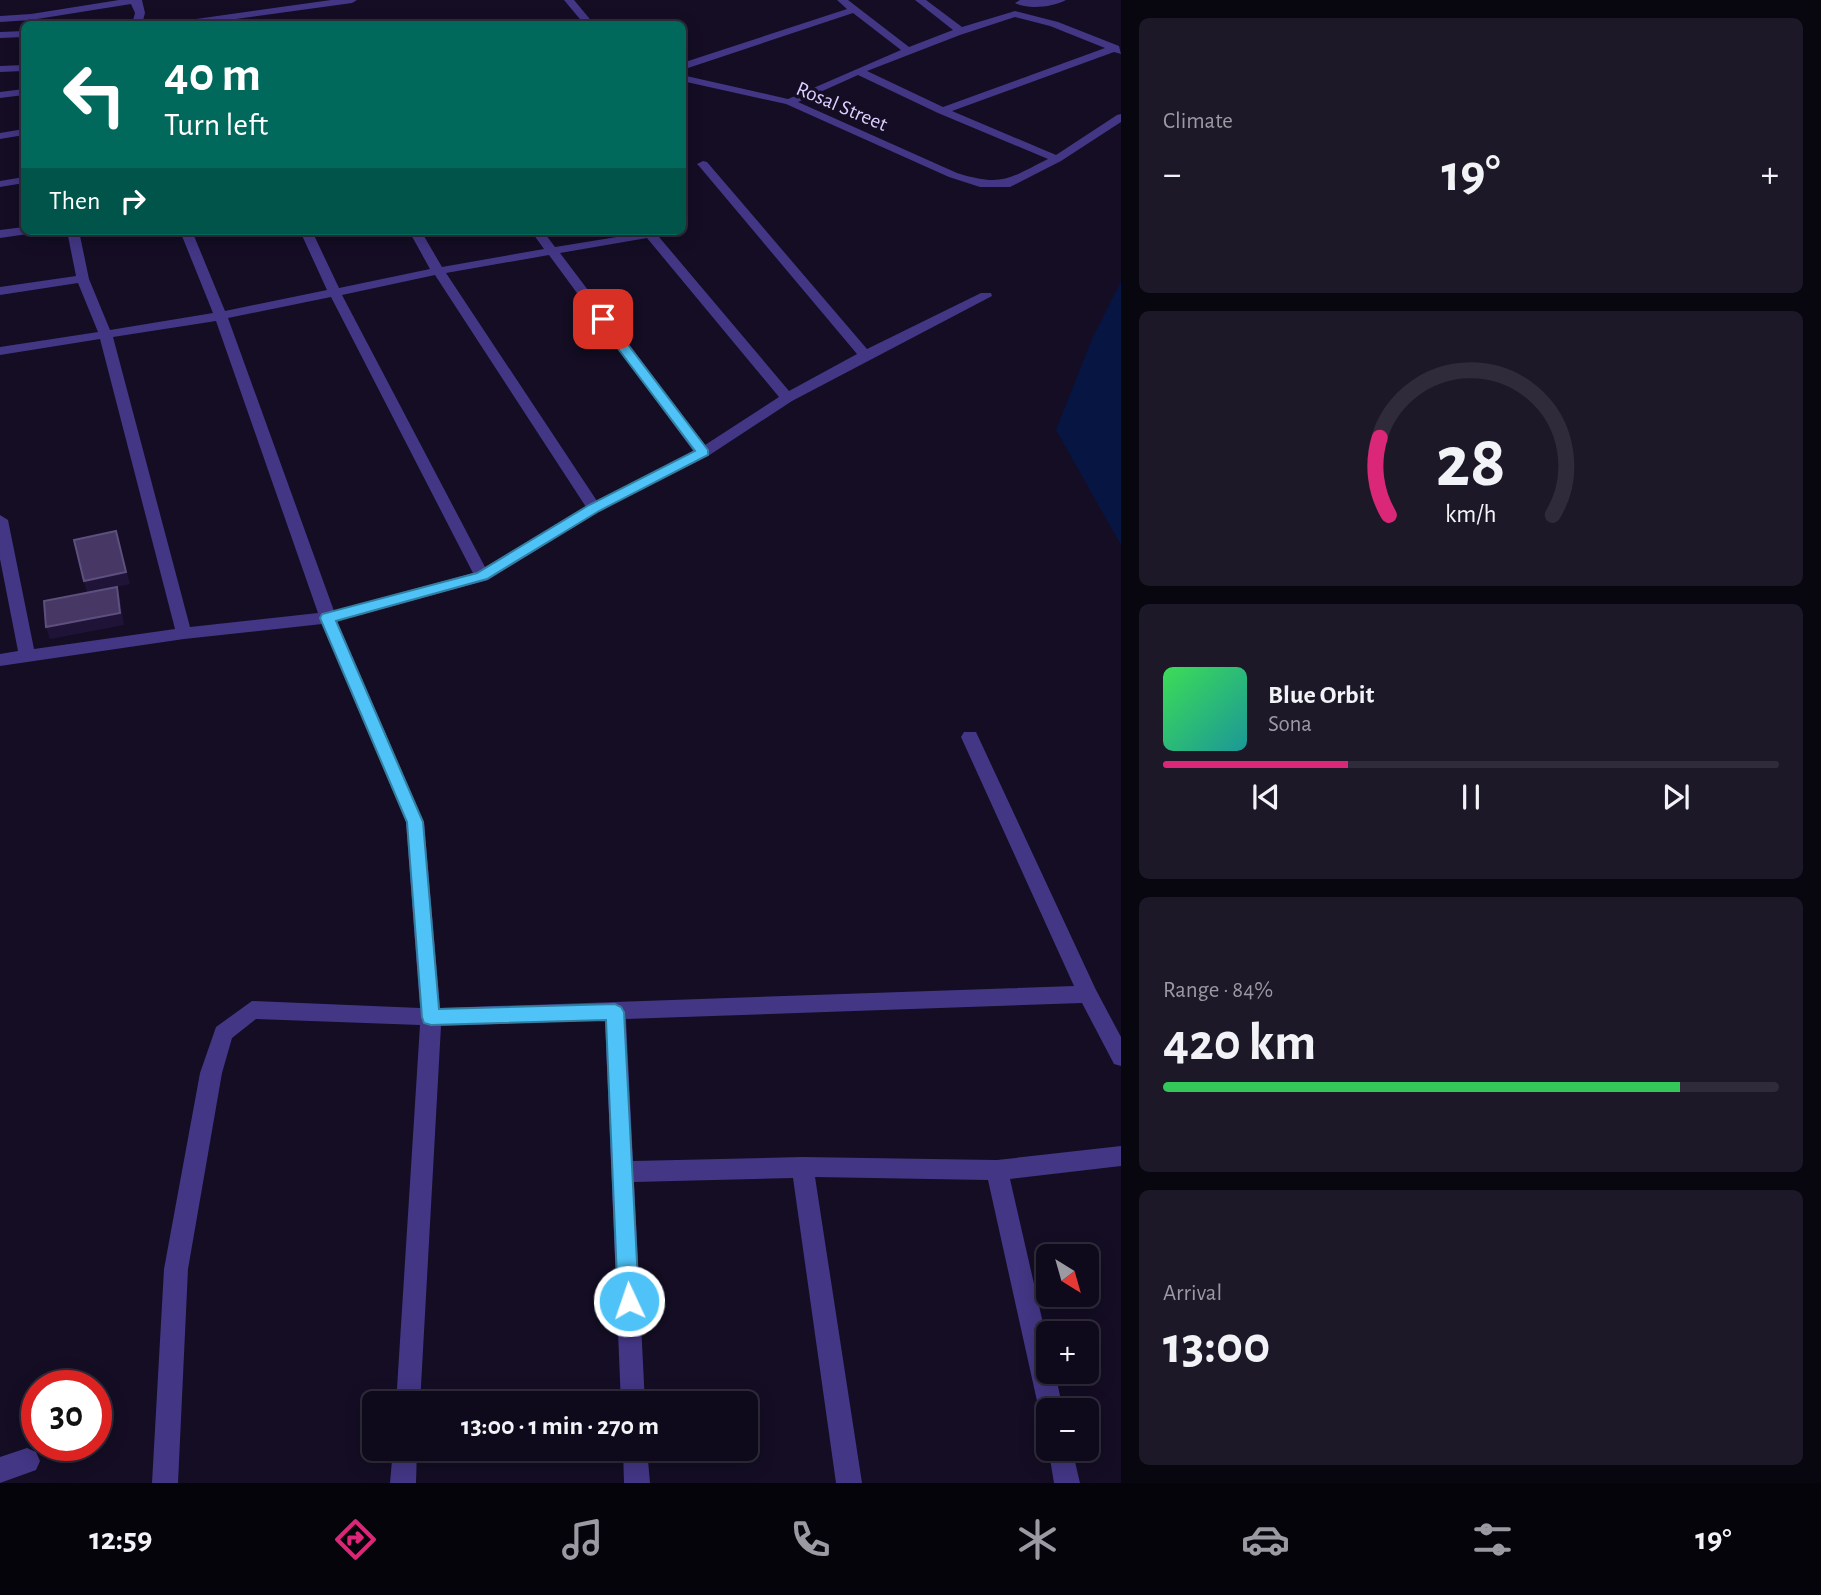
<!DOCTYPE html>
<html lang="en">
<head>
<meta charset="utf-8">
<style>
  :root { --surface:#0f0a1b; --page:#1d1828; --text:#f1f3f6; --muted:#9b9aa3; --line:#2f2b3a; --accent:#db2777 }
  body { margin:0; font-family:"Alegreya Sans",sans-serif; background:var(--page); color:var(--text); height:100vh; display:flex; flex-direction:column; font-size:26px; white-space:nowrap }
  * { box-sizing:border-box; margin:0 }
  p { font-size:23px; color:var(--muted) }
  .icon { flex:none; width:38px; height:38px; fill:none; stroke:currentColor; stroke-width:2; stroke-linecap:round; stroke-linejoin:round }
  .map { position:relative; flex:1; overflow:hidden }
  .drawer { display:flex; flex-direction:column; gap:18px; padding:18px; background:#08060f; width:700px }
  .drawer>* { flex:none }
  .guide { position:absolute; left:21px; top:21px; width:665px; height:214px; border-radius:10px; box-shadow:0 4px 18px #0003,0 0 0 2px var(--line); background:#00695c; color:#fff; overflow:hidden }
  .needle { width:46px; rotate:143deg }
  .controls { position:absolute; left:1036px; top:1244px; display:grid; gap:14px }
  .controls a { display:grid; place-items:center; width:63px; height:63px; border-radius:10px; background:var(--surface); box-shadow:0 4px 18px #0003,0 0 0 2px var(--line); font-size:35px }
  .speed { position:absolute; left:21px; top:1370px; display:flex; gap:14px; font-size:35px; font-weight:700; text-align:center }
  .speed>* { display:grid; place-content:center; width:91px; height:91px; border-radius:50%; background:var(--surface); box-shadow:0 4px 18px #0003,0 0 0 2px var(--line); line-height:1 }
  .speed .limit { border:10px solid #d22; background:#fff; color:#111 }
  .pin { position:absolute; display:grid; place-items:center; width:60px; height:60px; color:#fff; margin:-30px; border-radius:14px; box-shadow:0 4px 10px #0006 }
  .me { position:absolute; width:77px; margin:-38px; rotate:357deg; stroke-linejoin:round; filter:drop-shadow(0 0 5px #0008) }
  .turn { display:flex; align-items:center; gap:24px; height:147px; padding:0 28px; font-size:32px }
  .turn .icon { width:91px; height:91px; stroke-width:2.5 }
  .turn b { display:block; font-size:49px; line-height:60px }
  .then { display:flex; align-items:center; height:66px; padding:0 28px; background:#0003; gap:14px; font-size:26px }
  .big { font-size:52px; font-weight:600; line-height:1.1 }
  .drawer .widget { flex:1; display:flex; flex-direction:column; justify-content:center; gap:10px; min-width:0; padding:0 24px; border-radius:10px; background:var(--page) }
  .drawer .dial { align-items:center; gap:0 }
  .dial svg { height:182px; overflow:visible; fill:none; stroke:var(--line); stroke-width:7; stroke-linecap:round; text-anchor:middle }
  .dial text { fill:var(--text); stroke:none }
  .song { display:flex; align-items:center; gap:21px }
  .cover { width:84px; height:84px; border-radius:10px; background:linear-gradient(135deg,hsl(130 70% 55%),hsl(180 70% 35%)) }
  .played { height:7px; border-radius:4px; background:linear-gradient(90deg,var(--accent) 30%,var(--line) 30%) }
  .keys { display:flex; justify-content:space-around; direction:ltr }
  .heat { display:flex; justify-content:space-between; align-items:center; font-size:38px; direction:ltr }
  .charge { height:10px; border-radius:5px; background:linear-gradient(90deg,#34c759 84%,var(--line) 0) }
  .trip { position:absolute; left:362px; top:1391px; width:396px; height:70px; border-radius:10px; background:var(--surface); box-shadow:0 4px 18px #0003,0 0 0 2px var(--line); font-weight:600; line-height:70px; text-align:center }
  .tab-bar { display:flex; height:112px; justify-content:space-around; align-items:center; background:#06040b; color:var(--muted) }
  .tab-bar .icon { width:49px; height:49px }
  .tab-bar .on { color:var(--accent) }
  .tab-bar b { font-size:32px; color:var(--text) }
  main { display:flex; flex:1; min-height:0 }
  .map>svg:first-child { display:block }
  .water { fill:#071543 }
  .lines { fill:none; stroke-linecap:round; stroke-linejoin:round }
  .minor { fill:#433685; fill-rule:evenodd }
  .shaded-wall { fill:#1f1438 }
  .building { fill:#463765; stroke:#5d4f7e; stroke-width:2 }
  .route { fill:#4fc3f7; stroke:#337fa1; stroke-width:2 }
  .labels { text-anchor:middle; stroke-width:7; stroke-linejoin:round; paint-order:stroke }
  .far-street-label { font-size:21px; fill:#dbd0ff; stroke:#140d24 }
</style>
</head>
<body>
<main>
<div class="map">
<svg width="1121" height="1483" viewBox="0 0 1121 1483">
  <rect width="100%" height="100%" fill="#140d24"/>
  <path class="water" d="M1121,281V545L1056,430L1092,339Z"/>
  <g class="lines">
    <g class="minor">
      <path d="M119,0H142L145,13L142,24H132L135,13L131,4L31,20L0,22V16L31,14Z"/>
      <path d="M331,0H357L352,3L199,24H177L182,21Z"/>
      <path d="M564,0H574L594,24H584Z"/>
      <path d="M837,0H848L909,47L953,30L915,0H926L962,27L1015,11L1058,22L1119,46L1121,54L1114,52L952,111L1056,155L1117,115L1121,114V122L1061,161L1010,187H980L949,177L786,104L682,81V75L788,99L901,50L853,13L682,70V63L847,9ZM1015,17L1050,26L1105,48L943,107L867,71L960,35ZM858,75L938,113L1048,159C1008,179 1002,187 957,173L798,102Z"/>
      <path d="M1066,0C1054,7 1027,10 1015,3L1020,0Z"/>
      <path d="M24,31V37L0,38V32Z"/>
      <path d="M24,65V71L0,72V66Z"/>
      <path d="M24,89V95L0,98V92Z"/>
      <path d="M24,129V135L0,139V133Z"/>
      <path d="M703,161L707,162L867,349L981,293H991L992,296L792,401L708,456L599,511L488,580L337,621L424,822L440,1008L1074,986L961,737L964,732H976L1096,990L1121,1037V1066L1114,1064L1082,1003L626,1019L633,1161L802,1157L997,1160L1121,1146V1166L1010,1179L1048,1345V1372H1055L1063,1410H1048V1421L1042,1419L1039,1410L988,1180L815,1177L862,1483H836L793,1178L634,1182L645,1404H621L605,1020L441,1026L420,1404H396L420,1025L256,1019L232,1038L222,1073L188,1269L178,1483H152L164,1269L200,1073L216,1027L252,1001L420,1008L406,822L322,624L184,639L0,666V654L18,651L0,559V515L8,520L34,649L175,629L100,339L0,355V347L98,332L78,283L0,295V287L76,276L67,231H79L89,279L110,330L213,313L180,231H192L225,311L327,290L300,231H312L339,288L430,269L409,231H421L442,267L544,249L531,231H543L555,247L654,231L789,391L857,354L699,166L697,164ZM647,238L779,397L705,445L560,253ZM549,255L694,452L597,501L446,273ZM435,275L586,507L485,567L342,295ZM331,297L473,573L334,611L228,318ZM216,321L318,613L190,627L113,337Z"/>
      <path d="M24,177V183L0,187V181Z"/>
      <path d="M24,227V231H30L28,234L0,238V230Z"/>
      <path d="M1048,1447L1072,1449L1080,1483H1054Z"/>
      <path d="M27,1448L36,1452L40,1461L36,1470L0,1483V1457Z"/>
      <path d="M393,1449H417L416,1483H390Z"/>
      <path d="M623,1449H647L650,1483H624Z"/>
    </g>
  </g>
  <g class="shaded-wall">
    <path d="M116,531L130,584L87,593L84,581Z"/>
    <path d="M117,587L120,599L124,625L50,639L46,627Z"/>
  </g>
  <g class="building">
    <path d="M116,531L126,572L84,581L74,540Z"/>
    <path d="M117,587L120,613L46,627L44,601Z"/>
  </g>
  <path class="route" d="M598,317H607L708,450V455L599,511L487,579L336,621L423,822L439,1009L615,1004L621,1007L624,1012L639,1301L636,1308L629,1311L621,1308L618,1301L606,1020L431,1025L424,1023L422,1017L407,822L320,618L322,614L477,573L589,505L695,451L598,322Z"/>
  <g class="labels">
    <g class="far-street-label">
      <text transform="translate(842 106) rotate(23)" y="7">Rosal Street</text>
    </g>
  </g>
</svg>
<div class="controls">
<a><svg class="needle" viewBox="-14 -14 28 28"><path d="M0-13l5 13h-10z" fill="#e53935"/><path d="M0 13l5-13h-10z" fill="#9b9aa3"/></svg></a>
<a>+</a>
<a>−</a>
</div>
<div class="speed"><div class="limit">30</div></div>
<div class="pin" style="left:603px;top:319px;background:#d93025"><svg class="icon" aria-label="arrive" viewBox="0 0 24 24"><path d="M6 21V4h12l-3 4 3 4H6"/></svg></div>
<svg class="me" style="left:629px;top:1301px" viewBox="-20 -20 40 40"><circle r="17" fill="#4fc3f7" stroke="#fff" stroke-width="3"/><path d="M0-11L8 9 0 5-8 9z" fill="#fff"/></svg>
<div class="trip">13:00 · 1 min · 270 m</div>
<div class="guide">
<div class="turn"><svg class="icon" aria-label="left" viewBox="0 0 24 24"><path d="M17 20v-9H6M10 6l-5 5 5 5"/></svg><div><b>40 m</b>Turn left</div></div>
<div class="then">Then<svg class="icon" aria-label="right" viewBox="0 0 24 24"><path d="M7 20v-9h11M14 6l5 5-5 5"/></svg></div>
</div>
</div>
<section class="drawer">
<div class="widget"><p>Climate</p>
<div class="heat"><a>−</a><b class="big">19°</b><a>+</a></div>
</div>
<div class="widget dial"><svg viewBox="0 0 100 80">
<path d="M14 69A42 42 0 1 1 86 69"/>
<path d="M14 69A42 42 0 0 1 10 35" stroke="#db2777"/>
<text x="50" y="56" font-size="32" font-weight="700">28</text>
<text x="50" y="72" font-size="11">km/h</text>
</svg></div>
<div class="widget">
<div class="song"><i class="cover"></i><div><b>Blue Orbit</b><p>Sona</p></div></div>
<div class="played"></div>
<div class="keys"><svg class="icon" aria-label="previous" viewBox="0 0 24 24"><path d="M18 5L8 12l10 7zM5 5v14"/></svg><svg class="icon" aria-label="pause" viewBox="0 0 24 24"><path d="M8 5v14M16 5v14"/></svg><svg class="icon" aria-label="next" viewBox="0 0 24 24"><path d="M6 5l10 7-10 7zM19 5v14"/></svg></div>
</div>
<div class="widget"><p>Range · 84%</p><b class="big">420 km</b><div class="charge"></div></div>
<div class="widget"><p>Arrival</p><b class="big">13:00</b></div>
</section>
</main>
<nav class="tab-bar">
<b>12:59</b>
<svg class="icon on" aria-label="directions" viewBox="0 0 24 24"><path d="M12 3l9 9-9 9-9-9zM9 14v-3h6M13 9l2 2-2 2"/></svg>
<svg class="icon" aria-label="music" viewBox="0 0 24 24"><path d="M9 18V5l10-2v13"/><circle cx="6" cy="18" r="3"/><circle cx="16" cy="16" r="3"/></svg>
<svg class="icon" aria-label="phone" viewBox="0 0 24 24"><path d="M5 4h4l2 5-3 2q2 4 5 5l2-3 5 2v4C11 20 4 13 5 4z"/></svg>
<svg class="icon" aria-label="climate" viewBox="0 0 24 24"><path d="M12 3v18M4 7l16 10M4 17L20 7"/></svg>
<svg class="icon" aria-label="car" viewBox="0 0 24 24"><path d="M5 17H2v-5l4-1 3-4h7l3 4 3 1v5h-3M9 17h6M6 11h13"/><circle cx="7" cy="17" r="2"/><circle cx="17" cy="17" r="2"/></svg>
<svg class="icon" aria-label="filters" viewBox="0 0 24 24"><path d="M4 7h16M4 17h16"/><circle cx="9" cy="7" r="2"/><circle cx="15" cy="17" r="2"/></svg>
<b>19°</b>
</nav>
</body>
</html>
